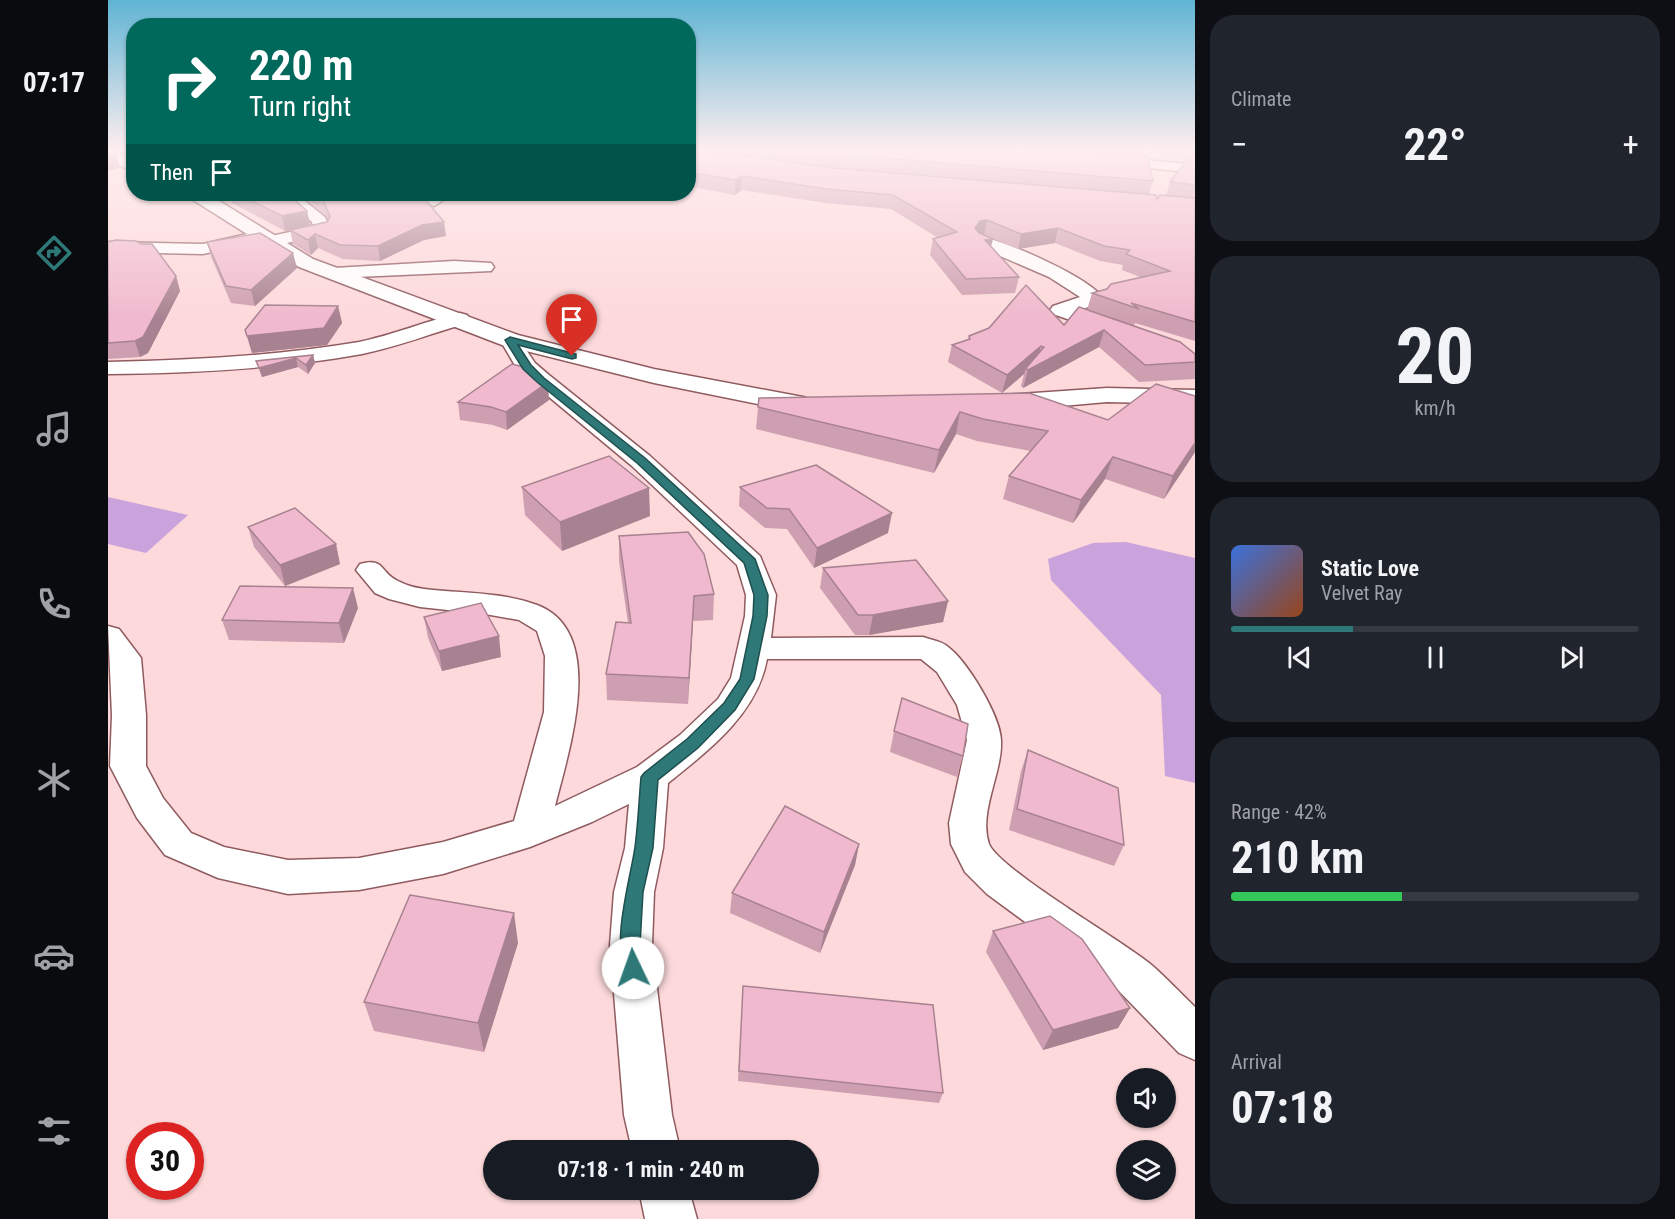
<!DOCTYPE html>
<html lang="en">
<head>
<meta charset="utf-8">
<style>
  :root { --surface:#171b24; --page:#20242c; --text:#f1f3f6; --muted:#9ea1a6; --line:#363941; --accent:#2f7878 }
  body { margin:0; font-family:"Roboto Condensed",sans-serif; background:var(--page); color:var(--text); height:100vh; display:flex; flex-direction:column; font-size:22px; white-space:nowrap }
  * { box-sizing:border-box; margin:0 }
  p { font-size:20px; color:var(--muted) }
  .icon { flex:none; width:33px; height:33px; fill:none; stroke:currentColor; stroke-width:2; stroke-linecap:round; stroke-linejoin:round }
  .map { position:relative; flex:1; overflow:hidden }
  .side { display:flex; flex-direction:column; gap:15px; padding:15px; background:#0d0f14; width:480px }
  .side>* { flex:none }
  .banner { position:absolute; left:18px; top:18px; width:570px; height:183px; border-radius:24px; box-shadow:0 2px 4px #0004; background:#00695c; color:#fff; overflow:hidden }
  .buttons { position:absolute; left:1008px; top:1068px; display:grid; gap:12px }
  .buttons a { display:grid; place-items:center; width:60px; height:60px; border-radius:50%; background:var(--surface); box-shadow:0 2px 4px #0004; font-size:30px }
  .speed { position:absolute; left:18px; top:1122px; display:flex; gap:12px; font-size:30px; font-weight:700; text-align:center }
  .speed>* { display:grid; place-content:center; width:78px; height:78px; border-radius:50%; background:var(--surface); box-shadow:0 2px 4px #0004; line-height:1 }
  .speed .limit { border:9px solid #d22; background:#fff; color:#111 }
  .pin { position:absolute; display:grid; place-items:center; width:51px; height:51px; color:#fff; margin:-62px -26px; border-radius:50% 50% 50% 0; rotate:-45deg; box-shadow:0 0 6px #0007 }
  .pin .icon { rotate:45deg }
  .me { position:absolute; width:66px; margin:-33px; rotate:357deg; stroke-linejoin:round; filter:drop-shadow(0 0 4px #0008) }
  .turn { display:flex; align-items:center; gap:21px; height:126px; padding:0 24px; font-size:27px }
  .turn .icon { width:78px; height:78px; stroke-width:2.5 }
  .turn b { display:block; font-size:42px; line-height:51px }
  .then { display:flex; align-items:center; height:57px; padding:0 24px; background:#0003; gap:12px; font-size:22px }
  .big { font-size:45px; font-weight:700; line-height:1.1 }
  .side .widget { flex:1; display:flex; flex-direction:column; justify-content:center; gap:9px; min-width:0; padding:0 21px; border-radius:24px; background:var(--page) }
  .side .dial { align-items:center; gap:0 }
  .dial b { font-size:78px; line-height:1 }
  .song { display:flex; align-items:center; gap:18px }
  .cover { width:72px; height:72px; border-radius:9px; background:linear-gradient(135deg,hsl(220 70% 55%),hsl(20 70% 35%)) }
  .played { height:6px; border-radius:3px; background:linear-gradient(90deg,var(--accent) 30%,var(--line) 30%) }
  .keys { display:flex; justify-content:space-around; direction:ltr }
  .heat { display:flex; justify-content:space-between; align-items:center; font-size:33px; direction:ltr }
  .charge { height:9px; border-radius:4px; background:linear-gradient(90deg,#34c759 42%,var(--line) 0) }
  .trip { position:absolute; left:375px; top:1140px; width:336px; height:60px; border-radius:30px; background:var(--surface); box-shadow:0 2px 4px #0004; font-weight:700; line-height:60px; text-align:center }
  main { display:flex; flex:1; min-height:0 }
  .dock { display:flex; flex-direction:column; width:108px; justify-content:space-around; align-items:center; background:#090b0e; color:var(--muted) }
  .dock .icon { width:42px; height:42px }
  .dock .current { color:var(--accent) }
  .dock b { font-size:27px; color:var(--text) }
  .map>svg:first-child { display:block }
  .green { fill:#caa3dc }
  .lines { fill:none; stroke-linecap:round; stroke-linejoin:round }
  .street-casing { stroke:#8f5b5f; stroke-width:3 }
  .secondary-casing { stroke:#8f5b5f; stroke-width:3 }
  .street { fill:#fff; fill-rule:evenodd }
  .secondary { fill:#fff; fill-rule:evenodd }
  .wall { fill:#ce9fb0 }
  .shaded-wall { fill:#a88290 }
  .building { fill:#f0b9cd; stroke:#a88290; stroke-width:1.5 }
  .route { fill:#2f7878; stroke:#1f4e4e; stroke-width:1.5 }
</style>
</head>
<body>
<main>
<nav class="dock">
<b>07:17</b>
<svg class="icon current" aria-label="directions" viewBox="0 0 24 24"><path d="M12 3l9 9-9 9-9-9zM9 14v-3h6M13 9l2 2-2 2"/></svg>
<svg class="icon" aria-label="music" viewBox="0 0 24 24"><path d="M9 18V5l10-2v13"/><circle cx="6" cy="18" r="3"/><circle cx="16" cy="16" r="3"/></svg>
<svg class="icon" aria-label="phone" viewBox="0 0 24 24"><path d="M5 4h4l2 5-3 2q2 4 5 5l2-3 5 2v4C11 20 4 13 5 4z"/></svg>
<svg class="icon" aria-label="climate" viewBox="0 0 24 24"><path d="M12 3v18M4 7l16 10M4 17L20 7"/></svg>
<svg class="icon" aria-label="car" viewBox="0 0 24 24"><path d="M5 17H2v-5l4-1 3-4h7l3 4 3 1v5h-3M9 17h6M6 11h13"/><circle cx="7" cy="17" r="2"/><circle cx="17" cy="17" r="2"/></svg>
<svg class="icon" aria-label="filters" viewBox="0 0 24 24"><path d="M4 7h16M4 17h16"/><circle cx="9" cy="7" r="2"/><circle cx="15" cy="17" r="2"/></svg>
</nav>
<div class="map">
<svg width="1087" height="1219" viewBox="0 0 1087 1219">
  <rect width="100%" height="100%" fill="#fdd9db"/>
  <g class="green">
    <path d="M1043,149H1087V160L1059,158Z"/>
    <path d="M0,497L80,515L38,553L0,544Z"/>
    <path d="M1018,542L1087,558V783L1057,776L1053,695L943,580L940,559L985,543Z"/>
  </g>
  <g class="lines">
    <g class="street-casing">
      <g id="street">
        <path d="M1000,156L1087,165V173L995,163L993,160Z"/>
        <path d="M172,194H188L217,217L223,230L221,234L160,247L154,246L151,242L154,238L205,227L204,222Z"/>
        <path d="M299,194C311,193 325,192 334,201L326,206L301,197Z"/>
        <path d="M139,234L145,235L148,239L145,243L95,254L0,252V242L95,244Z"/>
        <path d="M875,237C902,243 981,277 996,299L993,303L971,310L1009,324L1012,328L1009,332L1002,334L945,314L942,310L945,306L972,297L941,277L869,246L866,242L869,238Z"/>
        <path d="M346,261L383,263L386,267L383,271L226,278L220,277L217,273L220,269L226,268Z"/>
        <path d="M352,313L359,315L362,319L359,323C325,333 289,347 254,354C171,369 84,373 0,374V362C83,360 169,356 251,342C285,335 318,321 352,313Z"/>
        <path d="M402,334L409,336L427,363L441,375L542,456L652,556L668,595L663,638L815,637C823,640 834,641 840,647C860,662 892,716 893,740C895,772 870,812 881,844C891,869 1013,940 1041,963C1057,976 1072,993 1087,1007V1060L1071,1053L1011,991L879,894L857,872L843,844L841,823L859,740L849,705L829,672L813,659H659C649,714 601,750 560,783L555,848L546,892L544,945L564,1115L572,1150H524L516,1115L502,945L506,892L517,848L521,804L484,822L422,847L335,874L251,890L180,894L110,878L57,855L29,818L2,766L4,715L0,626L11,629L33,658L38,715V766L55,798L83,833L116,847L180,860L251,858L335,842L406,821L436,712L437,656L429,631L411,620L377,614L312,607L281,599L267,593L248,570L252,564C277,557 272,573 290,581C301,587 313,589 325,590C357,593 399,593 429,605C501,632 460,753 447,806L529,767L572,735L610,699L623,678L637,616L638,595L629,565L524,466L411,372L392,340L395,336Z"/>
        <path d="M531,1190H581L589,1219H537Z"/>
      </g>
    </g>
    <g class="secondary-casing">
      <g id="secondary">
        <path d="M0,150L26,160V171L0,161Z"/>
        <path d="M80,194H100L205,259L410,335L546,369L695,397L704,400L708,405L704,410L695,413L546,383L394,345L191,267L82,198Z"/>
        <path d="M999,388L1087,390V404L999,402L896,411L887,408L883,403L887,398L896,395Z"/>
      </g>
    </g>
    <use href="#street" class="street"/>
    <use href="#secondary" class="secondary"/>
  </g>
  <g class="wall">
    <path d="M3,149H26V157Z"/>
    <path d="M580,149L726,168L907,183L725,168L594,149H1035L1033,156L1045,181L1041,194L1049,199L1058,196L1062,182L1087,161V341L1027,323L1026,326L1087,354V379L1031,382L991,347L915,388L913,386L916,374L894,393L840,362L844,345L860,340L861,336L956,325L979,310L984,293L1032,277L1014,270L1015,265L992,261L947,243L910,249L885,239L883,246L911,277L907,293L854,295L822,255L825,239L830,238L783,209L717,203L633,190L627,195L580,186Z"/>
    <path d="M122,194H180L199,211L202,225L219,222L220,220L218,215L191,194H304L338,236L316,240L272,261L235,259L210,248L203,255L185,244L182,230L177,231L124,203Z"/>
    <path d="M0,242L68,276L72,291L40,353L32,357L0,359Z"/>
    <path d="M99,242L189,268L147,306L123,303L103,257Z"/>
    <path d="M230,306L234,323L219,345L144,353L137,330Z"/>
    <path d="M205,355L207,363L200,374L190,367L154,377L148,361Z"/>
    <path d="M1087,396V452L1056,499L997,479L965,523L895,499L901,476L922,451L869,441L848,434L826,473L648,429L651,398L1000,420Z"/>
    <path d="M441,400L399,430L385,425L352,420L350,402Z"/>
    <path d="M414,487L542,516L454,551L417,515Z"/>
    <path d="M632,487L780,533L706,568L679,529L657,528L631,506Z"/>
    <path d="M140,527L232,564L177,586L146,547Z"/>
    <path d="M511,536L606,594L605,620L585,621L580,704L499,700L498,674L520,623L511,561Z"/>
    <path d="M715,568L840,601L835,622L761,635H747L712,588Z"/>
    <path d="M250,608L236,643L121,640L114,620Z"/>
    <path d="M316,617L393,657L334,671L320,638Z"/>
    <path d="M786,731L855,756L849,777L782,752Z"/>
    <path d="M920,750L1016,845L1006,866L901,830L913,771Z"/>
    <path d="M751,844L747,865L712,953L622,913L624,893Z"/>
    <path d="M885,931L1022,1008L1010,1028L935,1050L878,952Z"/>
    <path d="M410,943L376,1052L266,1031L256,1002Z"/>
    <path d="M635,986L835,1093L831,1103L630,1081Z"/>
  </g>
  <g class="shaded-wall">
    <path d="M8,155L12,168L0,171V157Z"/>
    <path d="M634,176L633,190L627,195V180Z"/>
    <path d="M199,211L202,225L177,231L174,216Z"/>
    <path d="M879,220L876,235L869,236L867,228L872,221Z"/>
    <path d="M336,222L338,236L316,240L272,261L270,246L314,225Z"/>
    <path d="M950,228L947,243L910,249L913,234Z"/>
    <path d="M207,234L210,248L203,255L200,240Z"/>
    <path d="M885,239L881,254L877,240Z"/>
    <path d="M185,253L189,268L147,306L143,290Z"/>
    <path d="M68,276L72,291L40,353L32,357L27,341Z"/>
    <path d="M230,306L234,323L219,345L144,353L139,336Z"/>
    <path d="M996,330L991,347L915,388L920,370L918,368L916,374L894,393L899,375L933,346L928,363Z"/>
    <path d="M205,355L207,363L200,374L198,365Z"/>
    <path d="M188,358L190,367L154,377L151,368Z"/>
    <path d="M440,382L441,400L399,430L398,412Z"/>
    <path d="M852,412L848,434L826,473L831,450Z"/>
    <path d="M1087,443V452L1056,499L1065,476Z"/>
    <path d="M1005,457L997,479L965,523L973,500Z"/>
    <path d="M541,488L542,516L454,551L452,522Z"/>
    <path d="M784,513L780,533L706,568L709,548Z"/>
    <path d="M228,544L232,564L177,586L172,565Z"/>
    <path d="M245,588L250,608L236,643L231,623Z"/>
    <path d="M586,596L585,621L580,704L581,678Z"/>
    <path d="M840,601L835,622L761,635L765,615Z"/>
    <path d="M391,636L393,657L334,671L331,651Z"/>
    <path d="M751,844L747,865L712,953L716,932Z"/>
    <path d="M406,913L410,943L376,1052L370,1023Z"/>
    <path d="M1022,1008L1010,1028L935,1050L945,1030Z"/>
  </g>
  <g class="building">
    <path d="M580,149H586L726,168L1048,195L1049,199L1052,195L1087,198V322L1023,303L1031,309L984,293L999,289L1003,284L1062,271L1018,254L1022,250L996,246L950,228L913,234L879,220L872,221L867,228L871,233L885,239L877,240L911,277L858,279L825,239L849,232L785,195L718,189L634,176L627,180L580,172Z"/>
    <path d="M687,149H964L1039,156L1045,181L727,154Z"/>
    <path d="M0,152L8,155L0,157Z"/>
    <path d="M1079,160L1087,161V185L1062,182Z"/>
    <path d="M130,194H180L199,211L174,216Z"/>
    <path d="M205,194H304L316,198L336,222L314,225L270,246L232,245L207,234L200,240L182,230L219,222L222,217L216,201Z"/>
    <path d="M152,233L185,253L143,290L118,286L99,242Z"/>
    <path d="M8,240L28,241L34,244H44L68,276L35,337L27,341L0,343V242Z"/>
    <path d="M918,285L956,325L971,307L1072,342L1087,354V362L1037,365L996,330L920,370L918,368L936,347L933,346L899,375L844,345L862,339L861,336L881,328Z"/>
    <path d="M157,305L230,306L216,328L139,336L137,330Z"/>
    <path d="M205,355L198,365L188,358L151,368L148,361Z"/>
    <path d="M404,364L423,369L440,382L398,412L383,407L350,402Z"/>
    <path d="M1048,384L1087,396V443L1065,476L1005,457L973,500L901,476L940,431L875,419L852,412L831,450L650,407L651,398L921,393L1000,420Z"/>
    <path d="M501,456L541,488L452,522L414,487Z"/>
    <path d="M708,465L784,513L709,548L681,509L659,508L632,487Z"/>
    <path d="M187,508L228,544L172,565L140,527Z"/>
    <path d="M580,532L596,554L606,594L586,596L581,678L498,674L508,622L523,623L511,536Z"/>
    <path d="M808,560L840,601L765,615H750L715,568Z"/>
    <path d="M132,586L245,588L231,623L114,620Z"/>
    <path d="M373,603L391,636L331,651L316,617Z"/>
    <path d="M794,698L860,724L855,756L786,731Z"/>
    <path d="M920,750L1010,788L1016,845L909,809Z"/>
    <path d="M677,806L751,844L716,932L624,893Z"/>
    <path d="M302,895L406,913L370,1023L256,1002Z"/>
    <path d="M942,916L974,939L1022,1008L945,1030L885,931Z"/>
    <path d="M635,986L825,1005L835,1093L631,1071Z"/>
  </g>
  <linearGradient id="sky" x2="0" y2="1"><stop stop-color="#5fb4d4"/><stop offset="0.47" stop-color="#feeeef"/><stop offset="1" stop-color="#feeeef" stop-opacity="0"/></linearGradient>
  <rect width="1087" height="319" fill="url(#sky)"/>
  <path class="route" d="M402,337L468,354V358L464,359L410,345L423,365L436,378L537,458L647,559L660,595L659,616L646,679L627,710L590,748L550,780L545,848L535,892L532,945L534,968L532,975L525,977L518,975C503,942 522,881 527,847C530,824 531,800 533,777L536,773L579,739L616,703L632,679L645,616L646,595L636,563L529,463L429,382L415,369L397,340Z"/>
</svg>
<div class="buttons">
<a><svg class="icon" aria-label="sound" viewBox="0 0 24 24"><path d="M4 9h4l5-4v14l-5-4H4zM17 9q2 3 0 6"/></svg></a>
<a><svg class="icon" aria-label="layers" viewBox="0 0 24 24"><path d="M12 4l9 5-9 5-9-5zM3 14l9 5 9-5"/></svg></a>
</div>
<div class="speed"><div class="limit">30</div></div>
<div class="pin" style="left:464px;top:356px;background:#d93025"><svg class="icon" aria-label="arrive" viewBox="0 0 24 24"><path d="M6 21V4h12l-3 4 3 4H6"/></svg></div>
<svg class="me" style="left:525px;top:968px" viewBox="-20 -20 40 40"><circle r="19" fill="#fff"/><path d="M0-13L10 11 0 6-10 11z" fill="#2f7878"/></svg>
<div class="trip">07:18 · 1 min · 240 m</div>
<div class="banner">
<div class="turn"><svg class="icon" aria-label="right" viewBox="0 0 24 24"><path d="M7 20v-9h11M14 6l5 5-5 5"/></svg><div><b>220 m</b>Turn right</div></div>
<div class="then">Then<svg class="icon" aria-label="arrive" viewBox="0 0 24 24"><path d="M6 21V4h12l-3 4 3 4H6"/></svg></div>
</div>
</div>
<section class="side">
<div class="widget"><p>Climate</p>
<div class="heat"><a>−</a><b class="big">22°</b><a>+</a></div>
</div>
<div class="widget dial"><b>20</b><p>km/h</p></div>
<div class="widget">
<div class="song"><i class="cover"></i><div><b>Static Love</b><p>Velvet Ray</p></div></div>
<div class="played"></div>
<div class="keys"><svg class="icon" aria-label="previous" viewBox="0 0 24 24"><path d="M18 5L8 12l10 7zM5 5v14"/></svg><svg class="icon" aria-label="pause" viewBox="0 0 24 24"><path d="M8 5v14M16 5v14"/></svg><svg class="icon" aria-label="next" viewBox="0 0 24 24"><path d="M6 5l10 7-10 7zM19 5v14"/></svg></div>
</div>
<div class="widget"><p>Range · 42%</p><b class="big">210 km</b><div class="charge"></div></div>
<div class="widget"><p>Arrival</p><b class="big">07:18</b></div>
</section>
</main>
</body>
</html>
